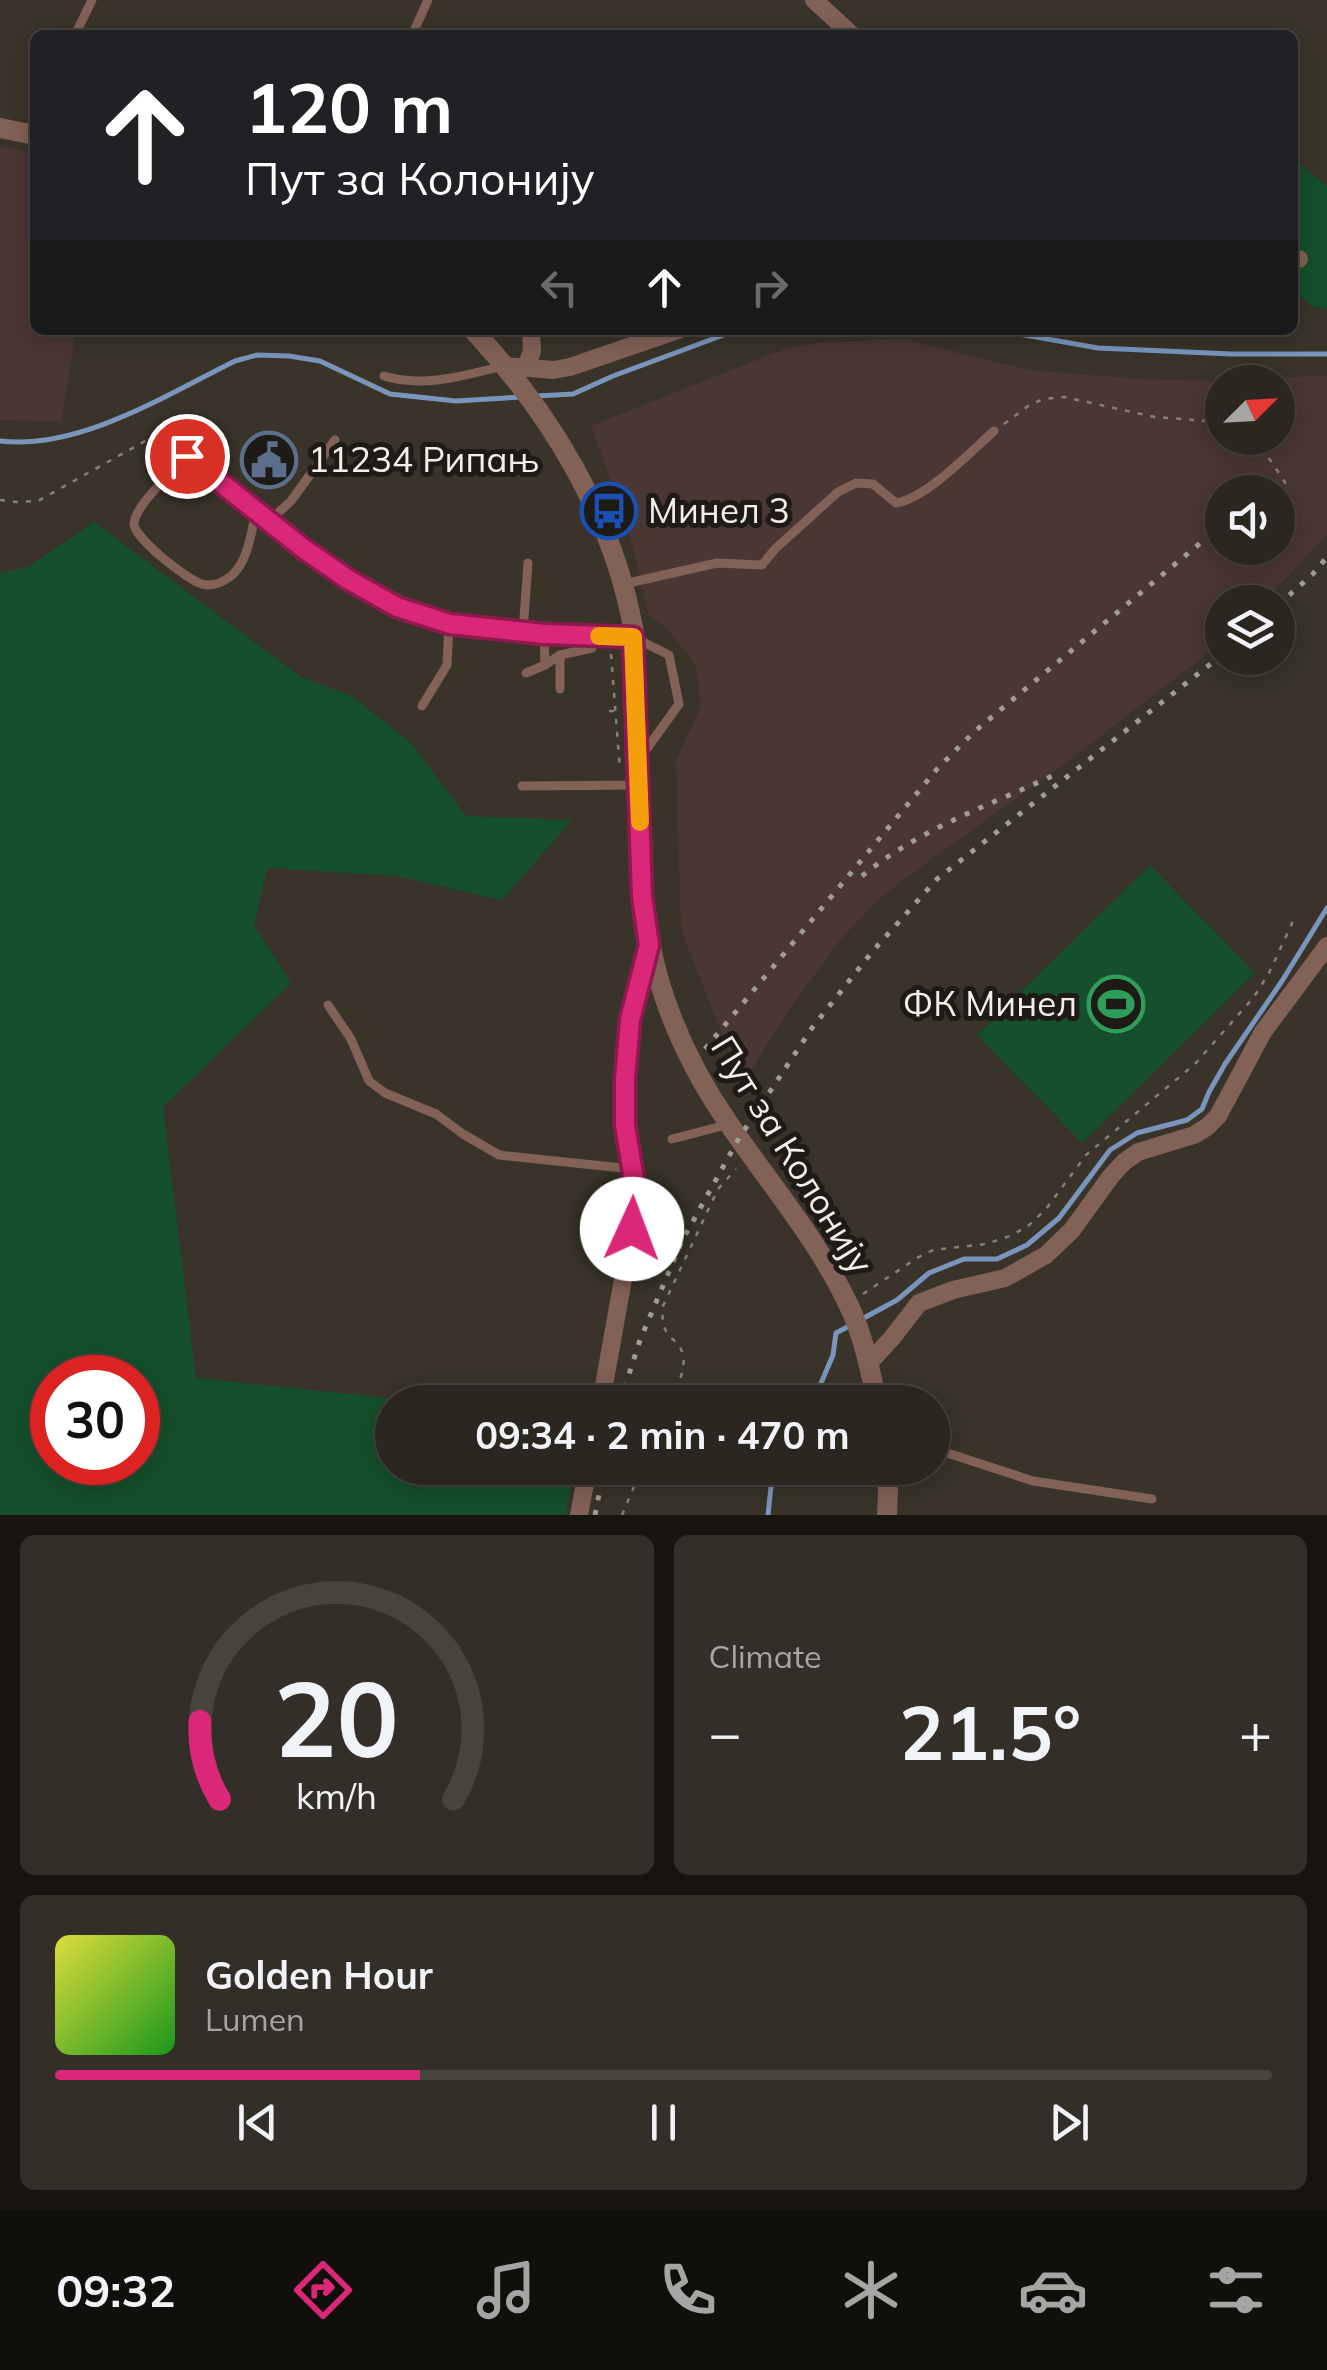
<!DOCTYPE html>
<html lang="en">
<head>
<meta charset="utf-8">
<style>
  :root { --surface:#2b261f; --page:#332e28; --text:#f1f3f6; --muted:#a6a5a4; --line:#47433d; --accent:#db2777 }
  body { margin:0; font-family:Mulish,sans-serif; background:var(--page); color:var(--text); height:100vh; display:flex; flex-direction:column; font-size:38px; white-space:nowrap }
  * { box-sizing:border-box; margin:0 }
  p { font-size:32px; color:var(--muted) }
  .icon { flex:none; width:55px; height:55px; fill:none; stroke:currentColor; stroke-width:2; stroke-linecap:round; stroke-linejoin:round }
  .map { position:relative; height:1515px; overflow:hidden }
  .drawer { display:flex; flex-direction:column; gap:20px; padding:20px; background:#181511; flex:1 }
  .drawer>* { flex:none }
  .top-card { position:absolute; left:30px; top:30px; width:1268px; height:305px; border-radius:15px; box-shadow:0 5px 25px #0003,0 0 0 2px var(--line); background:#202124; color:#fff; overflow:hidden }
  .needle { width:65px; rotate:66deg }
  .tools { position:absolute; left:1205px; top:365px; display:grid; gap:20px }
  .tools a { display:grid; place-items:center; width:90px; height:90px; border-radius:50%; background:var(--surface); box-shadow:0 5px 25px #0003,0 0 0 2px var(--line); font-size:50px }
  .speed { position:absolute; left:30px; top:1355px; display:flex; gap:20px; font-size:50px; font-weight:700; text-align:center }
  .speed>* { display:grid; place-content:center; width:130px; height:130px; border-radius:50%; background:var(--surface); box-shadow:0 5px 25px #0003,0 0 0 2px var(--line); line-height:1 }
  .speed .limit { border:15px solid #d22; background:#fff; color:#111 }
  .pin { position:absolute; display:grid; place-items:center; width:85px; height:85px; color:#fff; margin:-42px; border:5px solid #fff; border-radius:50%; box-shadow:0 2px 10px #0007 }
  .me { position:absolute; width:110px; margin:-55px; rotate:2deg; stroke-linejoin:round; filter:drop-shadow(0 0 8px #0008) }
  .turn { display:flex; align-items:center; gap:35px; height:210px; padding:0 50px; font-size:45px }
  .turn .icon { width:130px; height:130px; stroke-width:2.5 }
  .turn b { display:block; font-size:70px; line-height:85px }
  .lanes { display:flex; align-items:center; height:95px; padding:0 50px; background:#0003; justify-content:center; gap:50px; direction:ltr }
  .lanes .off { opacity:.35 }
  .big { font-size:75px; font-weight:700; line-height:1.1 }
  .drawer .tile { flex:1; display:flex; flex-direction:column; justify-content:center; gap:15px; min-width:0; padding:0 35px; border-radius:15px; background:var(--page) }
  .drawer .dial { align-items:center; gap:0 }
  .dial svg { height:260px; overflow:visible; fill:none; stroke:var(--line); stroke-width:7; stroke-linecap:round; text-anchor:middle }
  .dial text { fill:var(--text); stroke:none }
  .song { display:flex; align-items:center; gap:30px }
  .cover { width:120px; height:120px; border-radius:15px; background:linear-gradient(135deg,hsl(60 70% 55%),hsl(120 70% 35%)) }
  .played { height:10px; border-radius:5px; background:linear-gradient(90deg,var(--accent) 30%,var(--line) 30%) }
  .keys { display:flex; justify-content:space-around; direction:ltr }
  .heat { display:flex; justify-content:space-between; align-items:center; font-size:55px; direction:ltr }
  .drawer .tiles { flex:1; display:grid; gap:20px; grid-template-columns:1fr 1fr }
  .tile:last-child { grid-column:span 2 }
  .trip { position:absolute; left:375px; top:1385px; width:575px; height:100px; border-radius:50px; background:var(--surface); box-shadow:0 5px 25px #0003,0 0 0 2px var(--line); font-weight:700; line-height:100px; text-align:center }
  .dock { display:flex; height:160px; justify-content:space-around; align-items:center; background:#110f0c; color:var(--muted) }
  .dock .icon { width:70px; height:70px }
  .dock .active { color:var(--accent) }
  .dock b { font-size:45px; color:var(--text) }
  .map>svg:first-child { display:block }
  .industrial { fill:#4a3632; fill-rule:evenodd }
  .green { fill:#154f2b; fill-rule:evenodd }
  .lines { fill:none; stroke-linecap:round; stroke-linejoin:round }
  .stream { stroke:#7995bc; stroke-width:5 }
  .path { stroke:#868178; stroke-width:2.5; stroke-dasharray:5 8; stroke-linecap:butt }
  .service { stroke:#826156; stroke-width:9 }
  .minor { stroke:#826156; stroke-width:18 }
  .tertiary { stroke:#826156; stroke-width:20 }
  .rail { stroke:#a19d94; stroke-width:5; stroke-dasharray:5 10; stroke-linecap:butt }
  .route-casing { stroke:#8e194d; stroke-width:25 }
  .route { stroke:#db2777; stroke-width:18 }
  .slow { stroke:#f59e0b; stroke-width:18 }
  .labels { text-anchor:middle; stroke-width:10; stroke-linejoin:round; paint-order:stroke }
  .poi-label { font-size:35px; fill:#f2efe8; stroke:#1e1b17; text-anchor:start }
  .street-label { font-size:35px; fill:#f2efe8; stroke:#1e1b17 }
</style>
</head>
<body>
<div class="map">
<svg width="1327" height="1515" viewBox="0 0 1327 1515">
  <rect width="100%" height="100%" fill="#393329"/>
  <g class="industrial">
    <path d="M0,147L35,152V330H76L61,422L0,420Z"/>
    <path d="M903,339L1029,370L1139,379L1226,381L1327,375V535L1263,602H1222V642L1079,753L900,882L874,904L841,939L788,1011L744,1082L738,1075L681,930L676,761L701,706L695,664L667,628L649,617L628,527L591,426L784,349L817,343ZM1222,382H1278V438H1222ZM1222,492H1278V548H1222Z"/>
  </g>
  <g class="green">
    <path d="M1292,157L1327,186V309L1312,306L1293,290Z"/>
    <path d="M94,522L301,677L352,696L411,743L466,816L572,820L502,900L397,876L267,868L254,925L291,983L163,1107L196,1378L417,1401L585,1396L584,1402H392V1468H574L566,1515H0V573L28,567ZM52,1378H138V1462H52Z"/>
    <path d="M1150,865L1255,973L1082,1143L977,1035Z"/>
  </g>
  <g class="lines">
    <g class="stream">
      <path d="M996,330L1098,348L1231,354H1327"/>
      <path d="M537,396L573,394L613,376L737,330"/>
      <path d="M0,441C80,450 166,395 235,361L257,355L289,356L320,361L390,394L456,401L521,397"/>
      <path d="M862,1319L897,1300L929,1273L964,1259H997L1027,1245L1059,1218L1110,1150L1137,1133L1187,1120L1202,1109L1209,1092L1225,1064L1282,981L1327,908"/>
      <path d="M813,1402L833,1355L836,1333L853,1324"/>
      <path d="M768,1515L773,1468"/>
    </g>
    <g class="path">
      <path d="M1004,424L1028,406L1043,399L1064,397L1155,417L1222,422"/>
      <path d="M1252,438L1271,461L1290,490"/>
      <path d="M0,500L17,502L38,501L147,440"/>
      <path d="M611,654L620,770"/>
      <path d="M609,711H620"/>
      <path d="M863,1294L917,1258L933,1250L986,1244L1010,1236L1028,1226L1046,1209L1086,1155L1195,1064L1254,997L1269,973L1294,919"/>
      <path d="M671,1402C676,1388 686,1371 683,1356C680,1335 659,1343 663,1306L718,1189L736,1169"/>
      <path d="M622,1515L642,1468"/>
    </g>
    <g class="service">
      <path d="M75,35L92,0"/>
      <path d="M412,35L428,0"/>
      <path d="M384,376C425,388 462,376 503,366"/>
      <path d="M187,456C174,471 136,504 134,523C133,538 188,580 202,584C212,587 223,582 231,576C248,562 251,533 256,512"/>
      <path d="M268,522L291,501L335,440"/>
      <path d="M624,584L717,563L762,565L775,549L838,492L856,483L873,484L896,503C927,498 970,452 994,431"/>
      <path d="M523,632L528,563"/>
      <path d="M544,634L545,665"/>
      <path d="M635,638L669,655L679,704L643,754"/>
      <path d="M560,655V689"/>
      <path d="M526,673L545,665L560,655L592,648"/>
      <path d="M422,706L447,665L449,624"/>
      <path d="M522,786L639,785"/>
      <path d="M328,1005L351,1039L369,1081L385,1093L436,1114L463,1134L499,1155L632,1169"/>
      <path d="M672,1139L726,1125"/>
      <path d="M932,1448L1033,1481L1152,1499"/>
    </g>
    <g class="minor">
      <path d="M814,0L852,35"/>
      <path d="M1292,259H1299"/>
      <path d="M506,366L553,370L570,367L678,330"/>
      <path d="M526,367L532,351L531,330"/>
      <path d="M165,433L190,459L282,533L349,580L397,607L449,624L544,634L633,637"/>
      <path d="M869,1363L892,1338L919,1303L953,1290L1005,1278L1046,1255L1072,1230L1111,1176L1124,1162L1138,1152L1194,1135L1207,1127L1218,1116L1263,1032L1327,946"/>
      <path d="M601,1402L632,1229L637,1193L625,1125V1079L631,1020L649,945"/>
      <path d="M579,1515L588,1468"/>
    </g>
    <g class="tertiary">
      <path d="M0,128L35,135"/>
      <path d="M473,330C550,413 612,514 633,627C635,639 634,652 635,665C637,700 638,736 639,771C640,848 639,923 664,996C679,1041 702,1085 729,1124C770,1184 819,1241 850,1308C864,1338 870,1370 877,1402"/>
      <path d="M886,1468L888,1490L887,1515"/>
    </g>
    <g class="rail">
      <path d="M1262,492L1268,487"/>
      <path d="M1278,605L1312,575L1327,557"/>
      <path d="M862,876C918,830 987,806 1052,776"/>
      <path d="M705,1049L937,769L975,731L1222,525"/>
      <path d="M620,1402L640,1340L682,1241L739,1138L812,1028L872,952L937,879L1222,655"/>
      <path d="M595,1515L604,1468"/>
    </g>
  </g>
  <g class="lines">
    <g class="route-casing">
      <path id="route" d="M187,456L304,549L349,580L397,607L450,624L544,634L633,637L642,896L649,945L630,1020L625,1079V1125L636,1192L632,1229"/>
    </g>
    <use href="#route" class="route"/>
    <path class="slow" d="M599,636L633,637L640,822"/>
  </g>
  <defs>
    <g id="civic-ring" transform="scale(2.875)"><circle r="9.5" fill="#1e1b17" stroke="#5c6f8a" stroke-width="1.5"/><path d="M-.6-6.5H3V-4.5H.6V-3L4-1V1h2V6H-6V1h2V-1L-.6-3ZM-1.2 2.5V6h2.4V2.5Z" fill="#5c6f8a"/></g>
    <g id="bus-ring" transform="scale(2.875)"><circle r="9.5" fill="#1e1b17" stroke="#1a4fb4" stroke-width="1.5"/><path d="M-5-6H5V4H4V6H2V4H-2V6H-4V4H-5ZM-3.5-4V0h7V-4ZM-3.5 1.2v1.5H-2V1.2ZM2 1.2v1.5H3.5V1.2Z" fill="#1a4fb4"/></g>
    <g id="stadium-ring" transform="scale(2.875)"><circle r="9.5" fill="#1e1b17" stroke="#2e9e5b" stroke-width="1.5"/><path d="M0-5a6.5 5 0 1 0 0 10a6.5 5 0 1 0 0-10ZM-3.5-1.8h7v3.6h-7Z" fill="#2e9e5b"/></g>
  </defs>
  <g fill-rule="evenodd">
    <use href="#civic-ring" x="269" y="460"/>
    <use href="#bus-ring" x="609" y="511"/>
    <use href="#stadium-ring" x="1116" y="1004"/>
  </g>
  <g class="labels">
    <g class="poi-label">
      <text x="308" y="472">11234 Рипањ</text>
      <text x="648" y="523">Минел 3</text>
      <text x="1077" y="1016" text-anchor="end">ФК Минел</text>
    </g>
    <g class="street-label">
      <text transform="translate(792 1155) rotate(58)" y="12">Пут за Колонију</text>
    </g>
  </g>
</svg>
<div class="tools">
<a><svg class="needle" viewBox="-14 -14 28 28"><path d="M0-13l5 13h-10z" fill="#e53935"/><path d="M0 13l5-13h-10z" fill="#a6a5a4"/></svg></a>
<a><svg class="icon" aria-label="sound" viewBox="0 0 24 24"><path d="M4 9h4l5-4v14l-5-4H4zM17 9q2 3 0 6"/></svg></a>
<a><svg class="icon" aria-label="layers" viewBox="0 0 24 24"><path d="M12 4l9 5-9 5-9-5zM3 14l9 5 9-5"/></svg></a>
</div>
<div class="speed"><div class="limit">30</div></div>
<div class="pin" style="left:187px;top:456px;background:#d93025"><svg class="icon" aria-label="arrive" viewBox="0 0 24 24"><path d="M6 21V4h12l-3 4 3 4H6"/></svg></div>
<svg class="me" style="left:632px;top:1229px" viewBox="-20 -20 40 40"><circle r="19" fill="#fff"/><path d="M0-13L10 11 0 6-10 11z" fill="#db2777"/></svg>
<div class="trip">09:34 · 2 min · 470 m</div>
<div class="top-card">
<div class="turn"><svg class="icon" aria-label="ahead" viewBox="0 0 24 24"><path d="M12 20V5M6 11l6-6 6 6"/></svg><div><b>120 m</b>Пут за Колонију</div></div>
<div class="lanes"><svg class="icon off" aria-label="left" viewBox="0 0 24 24"><path d="M17 20v-9H6M10 6l-5 5 5 5"/></svg><svg class="icon" aria-label="ahead" viewBox="0 0 24 24"><path d="M12 20V5M6 11l6-6 6 6"/></svg><svg class="icon off" aria-label="right" viewBox="0 0 24 24"><path d="M7 20v-9h11M14 6l5 5-5 5"/></svg></div>
</div>
</div>
<section class="drawer">
<div class="tiles">
<div class="tile dial"><svg viewBox="0 0 100 80">
<path d="M14 69A42 42 0 1 1 86 69"/>
<path d="M14 69A42 42 0 0 1 8 45" stroke="#db2777"/>
<text x="50" y="56" font-size="32" font-weight="700">20</text>
<text x="50" y="72" font-size="11">km/h</text>
</svg></div>
<div class="tile"><p>Climate</p>
<div class="heat"><a>−</a><b class="big">21.5°</b><a>+</a></div>
</div>
<div class="tile">
<div class="song"><i class="cover"></i><div><b>Golden Hour</b><p>Lumen</p></div></div>
<div class="played"></div>
<div class="keys"><svg class="icon" aria-label="previous" viewBox="0 0 24 24"><path d="M18 5L8 12l10 7zM5 5v14"/></svg><svg class="icon" aria-label="pause" viewBox="0 0 24 24"><path d="M8 5v14M16 5v14"/></svg><svg class="icon" aria-label="next" viewBox="0 0 24 24"><path d="M6 5l10 7-10 7zM19 5v14"/></svg></div>
</div>
</div>
</section>
<nav class="dock">
<b>09:32</b>
<svg class="icon active" aria-label="directions" viewBox="0 0 24 24"><path d="M12 3l9 9-9 9-9-9zM9 14v-3h6M13 9l2 2-2 2"/></svg>
<svg class="icon" aria-label="music" viewBox="0 0 24 24"><path d="M9 18V5l10-2v13"/><circle cx="6" cy="18" r="3"/><circle cx="16" cy="16" r="3"/></svg>
<svg class="icon" aria-label="phone" viewBox="0 0 24 24"><path d="M5 4h4l2 5-3 2q2 4 5 5l2-3 5 2v4C11 20 4 13 5 4z"/></svg>
<svg class="icon" aria-label="climate" viewBox="0 0 24 24"><path d="M12 3v18M4 7l16 10M4 17L20 7"/></svg>
<svg class="icon" aria-label="car" viewBox="0 0 24 24"><path d="M5 17H2v-5l4-1 3-4h7l3 4 3 1v5h-3M9 17h6M6 11h13"/><circle cx="7" cy="17" r="2"/><circle cx="17" cy="17" r="2"/></svg>
<svg class="icon" aria-label="filters" viewBox="0 0 24 24"><path d="M4 7h16M4 17h16"/><circle cx="9" cy="7" r="2"/><circle cx="15" cy="17" r="2"/></svg>
</nav>
</body>
</html>
